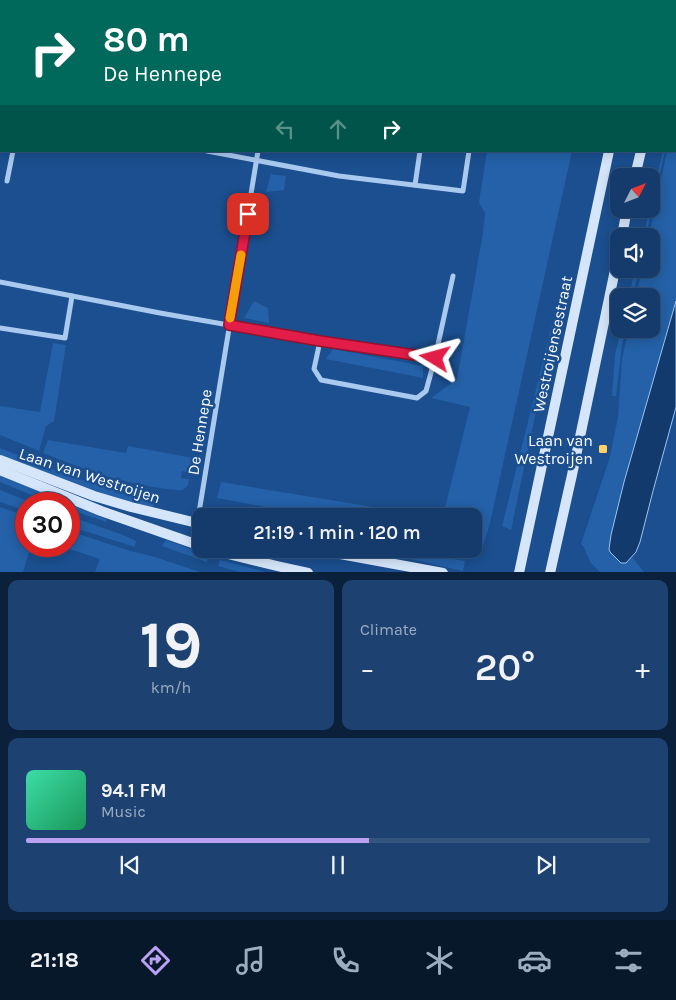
<!DOCTYPE html>
<html lang="en">
<head>
<meta charset="utf-8">
<style>
  :root { --surface:#143b6b; --page:#1d4271; --text:#f1f3f6; --muted:#9dadc1; --line:#33557e; --accent:#bca0f2 }
  body { margin:0; font-family:Karla,sans-serif; background:var(--page); color:var(--text); height:100vh; display:flex; flex-direction:column; font-size:19px; white-space:nowrap }
  * { box-sizing:border-box; margin:0 }
  p { font-size:16px; color:var(--muted) }
  .icon { flex:none; width:28px; height:28px; fill:none; stroke:currentColor; stroke-width:2; stroke-linecap:round; stroke-linejoin:round }
  .map { position:relative; height:572px; overflow:hidden }
  .sheet { display:flex; flex-direction:column; gap:8px; padding:8px; background:#0b203b; flex:1 }
  .sheet>* { flex:none }
  .top-card { position:absolute; left:0px; top:0px; width:676px; height:152px; box-shadow:0 2px 12px #0003,0 0 0 1px var(--line); background:#00695c; color:#fff; overflow:hidden }
  .needle { width:32px; rotate:48deg }
  .fabs { position:absolute; left:610px; top:168px; display:grid; gap:10px }
  .fabs a { display:grid; place-items:center; width:50px; height:50px; border-radius:10px; background:var(--surface); box-shadow:0 2px 12px #0003,0 0 0 1px var(--line); font-size:25px }
  .speed { position:absolute; left:15px; top:492px; display:flex; gap:10px; font-size:25px; font-weight:700; text-align:center }
  .speed>* { display:grid; place-content:center; width:65px; height:65px; border-radius:50%; background:var(--surface); box-shadow:0 2px 12px #0003,0 0 0 1px var(--line); line-height:1 }
  .speed .limit { border:8px solid #d22; background:#fff; color:#111 }
  .pin { position:absolute; display:grid; place-items:center; width:42px; height:42px; color:#fff; margin:-21px; border-radius:10px; box-shadow:0 2px 8px #0006 }
  .me { position:absolute; width:55px; margin:-28px; rotate:278deg; stroke-linejoin:round; filter:drop-shadow(0 0 4px #0008) }
  .turn { display:flex; align-items:center; gap:18px; height:105px; padding:0 20px; font-size:22px }
  .turn .icon { width:65px; height:65px; stroke-width:2.5 }
  .turn b { display:block; font-size:35px; line-height:42px }
  .lanes { display:flex; align-items:center; height:48px; padding:0 20px; background:#0003; justify-content:center; gap:25px; direction:ltr }
  .lanes .off { opacity:.35 }
  .big { font-size:38px; font-weight:600; line-height:1.1 }
  .sheet .widget { flex:1; display:flex; flex-direction:column; justify-content:center; gap:8px; min-width:0; padding:0 18px; border-radius:10px; background:var(--page) }
  .sheet .dial { align-items:center; gap:0 }
  .dial b { font-size:65px; line-height:1 }
  .song { display:flex; align-items:center; gap:15px }
  .cover { width:60px; height:60px; border-radius:8px; background:linear-gradient(135deg,hsl(160 70% 55%),hsl(150 70% 35%)) }
  .played { height:5px; border-radius:2px; background:linear-gradient(90deg,var(--accent) 55%,var(--line) 55%) }
  .keys { display:flex; justify-content:space-around; direction:ltr }
  .heat { display:flex; justify-content:space-between; align-items:center; font-size:28px; direction:ltr }
  .sheet .tiles { flex:1; display:grid; gap:8px; grid-template-columns:1fr 1fr }
  .widget:last-child { grid-column:span 2 }
  .trip { position:absolute; left:192px; top:508px; width:290px; height:50px; border-radius:10px; background:var(--surface); box-shadow:0 2px 12px #0003,0 0 0 1px var(--line); font-weight:600; line-height:50px; text-align:center }
  .tab-bar { display:flex; height:80px; justify-content:space-around; align-items:center; background:#08182b; color:var(--muted) }
  .tab-bar .icon { width:35px; height:35px }
  .tab-bar .active { color:var(--accent) }
  .tab-bar b { font-size:22px; color:var(--text) }
  .map>svg:first-child { display:block }
  .green { fill:#2461a8 }
  .water { fill:#123a6d; stroke:#9cc4f0 }
  .lines { fill:none; stroke-linecap:round; stroke-linejoin:round }
  .street { stroke:#a9c9ee; stroke-width:5 }
  .secondary { stroke:#d6e6fa; stroke-width:10 }
  .route-casing { stroke:#92132f; stroke-width:12 }
  .route { stroke:#e11d48; stroke-width:9 }
  .slow { stroke:#f59e0b; stroke-width:9 }
  .poi-dot { fill:#ffd166; stroke:#1b4f8f; stroke-width:2 }
  .labels { text-anchor:middle; stroke-width:5; stroke-linejoin:round; paint-order:stroke }
  .street-label { font-size:16px; fill:#fff; stroke:#1b4f8f }
  .poi-label { font-size:16px; fill:#fff; stroke:#1b4f8f; text-anchor:end }
</style>
</head>
<body>
<div class="map">
<svg width="676" height="573" viewBox="0 0 676 573">
  <rect width="100%" height="100%" fill="#1b4f8f"/>
  <g class="green">
    <path d="M508,0H606L605,1H513Z"/>
    <path d="M676,117V301L624,482L626,563L632,557L644,572H600L590,562L584,547L581,544L610,457L618,417L622,359L629,329H651V296H636L642,269H651V236H649L667,151H675V121Z"/>
    <path d="M487,151H572L490,523L483,546L474,545V516H443L470,407L431,398L457,379L483,233L485,213L479,202Z"/>
    <path d="M663,151H665L646,236H643L650,209H651V202Z"/>
    <path d="M271,174L286,176L284,190L266,192Z"/>
    <path d="M635,269H639L633,296H629Z"/>
    <path d="M254,301L268,308L269,323L244,318Z"/>
    <path d="M552,325L554,326L511,530L502,526Z"/>
    <path d="M621,329H626L622,345L616,396H612L615,355Z"/>
    <path d="M53,343L66,345L54,421L46,426L39,451L0,435V406L40,412Z"/>
    <path d="M333,349L423,366V378L326,359Z"/>
    <path d="M48,440L126,453L128,446L193,458L190,473L182,471L181,478L189,479L188,485C187,487 184,489 182,490C178,491 171,489 167,489C124,484 83,469 43,453Z"/>
    <path d="M0,448L67,475L125,494L155,500L153,508L112,497L0,455Z"/>
    <path d="M0,474L48,494L46,501L0,482Z"/>
    <path d="M221,482L428,516H315L217,498Z"/>
    <path d="M0,490L35,504H26V511L0,502Z"/>
    <path d="M60,500L106,519V522L69,509V504H57Z"/>
    <path d="M0,507L26,516V546H31L23,572H0Z"/>
    <path d="M69,516L123,535L136,541L135,547L69,526Z"/>
    <path d="M69,531L131,551L155,557L200,572H95L100,559L60,546H69Z"/>
    <path d="M166,540L208,555L207,562L162,546Z"/>
    <path d="M412,552L465,561L463,571L411,559Z"/>
    <path d="M220,560L265,572H240L218,566Z"/>
  </g>
  <path class="water" d="M676,301V407L653,491L640,542L636,552L626,563H621L610,552L609,549L611,535L624,482Z"/>
  <g class="lines">
    <g class="street">
      <path d="M32,1L33,0"/>
      <path d="M118,1L119,0"/>
      <path d="M283,1V0"/>
      <path d="M207,151L339,176L463,191L469,151"/>
      <path d="M7,181L13,151"/>
      <path d="M415,185L420,151"/>
      <path d="M0,282L160,313L320,341"/>
      <path d="M0,328L65,338L72,296"/>
      <path d="M435,358L320,341L314,369L321,380L417,398L426,391L435,358L453,276"/>
      <path d="M194,543L258,151"/>
    </g>
    <g class="secondary">
      <path d="M639,1L640,0"/>
      <path d="M675,16L676,12"/>
      <path d="M635,176L641,151"/>
      <path d="M622,236L627,209"/>
      <path d="M0,460L94,496L131,507L201,524"/>
      <path d="M0,470L101,511L201,546"/>
      <path d="M208,549L277,566L308,573"/>
      <path d="M313,549L443,573"/>
      <path d="M519,573L609,151"/>
      <path d="M550,573L572,475L619,251"/>
    </g>
  </g>
  <g class="lines">
    <g class="route-casing">
      <path id="route" d="M248,214L229,325L320,341L435,358"/>
    </g>
    <use href="#route" class="route"/>
    <path class="slow" d="M230,318L241,255"/>
  </g>
  <rect class="poi-dot" x="598" y="444" width="10" height="10" rx="2.5"/>
  <g class="labels">
    <g class="street-label">
      <text transform="translate(552 344) rotate(-78)" y="6">Westroijensestraat</text>
      <text transform="translate(199 432) rotate(-81)" y="6">De Hennepe</text>
      <text transform="translate(90 475) rotate(18)" y="6">Laan van Westroijen</text>
    </g>
    <g class="poi-label">
      <text x="593" y="446">Laan van<tspan x="593" dy="18">Westroijen</tspan></text>
    </g>
  </g>
</svg>
<div class="fabs">
<a><svg class="needle" viewBox="-14 -14 28 28"><path d="M0-13l5 13h-10z" fill="#e53935"/><path d="M0 13l5-13h-10z" fill="#9dadc1"/></svg></a>
<a><svg class="icon" aria-label="sound" viewBox="0 0 24 24"><path d="M4 9h4l5-4v14l-5-4H4zM17 9q2 3 0 6"/></svg></a>
<a><svg class="icon" aria-label="layers" viewBox="0 0 24 24"><path d="M12 4l9 5-9 5-9-5zM3 14l9 5 9-5"/></svg></a>
</div>
<div class="speed"><div class="limit">30</div></div>
<div class="pin" style="left:248px;top:214px;background:#d93025"><svg class="icon" aria-label="arrive" viewBox="0 0 24 24"><path d="M6 21V4h12l-3 4 3 4H6"/></svg></div>
<svg class="me" style="left:435px;top:358px" viewBox="-20 -20 40 40"><path d="M0-17L14 15 0 8-14 15z" fill="#e11d48" stroke="#fff" stroke-width="4"/></svg>
<div class="trip">21:19 · 1 min · 120 m</div>
<div class="top-card">
<div class="turn"><svg class="icon" aria-label="right" viewBox="0 0 24 24"><path d="M7 20v-9h11M14 6l5 5-5 5"/></svg><div><b>80 m</b>De Hennepe</div></div>
<div class="lanes"><svg class="icon off" aria-label="left" viewBox="0 0 24 24"><path d="M17 20v-9H6M10 6l-5 5 5 5"/></svg><svg class="icon off" aria-label="ahead" viewBox="0 0 24 24"><path d="M12 20V5M6 11l6-6 6 6"/></svg><svg class="icon" aria-label="right" viewBox="0 0 24 24"><path d="M7 20v-9h11M14 6l5 5-5 5"/></svg></div>
</div>
</div>
<section class="sheet">
<div class="tiles">
<div class="widget dial"><b>19</b><p>km/h</p></div>
<div class="widget"><p>Climate</p>
<div class="heat"><a>−</a><b class="big">20°</b><a>+</a></div>
</div>
<div class="widget">
<div class="song"><i class="cover"></i><div><b>94.1 FM</b><p>Music</p></div></div>
<div class="played"></div>
<div class="keys"><svg class="icon" aria-label="previous" viewBox="0 0 24 24"><path d="M18 5L8 12l10 7zM5 5v14"/></svg><svg class="icon" aria-label="pause" viewBox="0 0 24 24"><path d="M8 5v14M16 5v14"/></svg><svg class="icon" aria-label="next" viewBox="0 0 24 24"><path d="M6 5l10 7-10 7zM19 5v14"/></svg></div>
</div>
</div>
</section>
<nav class="tab-bar">
<b>21:18</b>
<svg class="icon active" aria-label="directions" viewBox="0 0 24 24"><path d="M12 3l9 9-9 9-9-9zM9 14v-3h6M13 9l2 2-2 2"/></svg>
<svg class="icon" aria-label="music" viewBox="0 0 24 24"><path d="M9 18V5l10-2v13"/><circle cx="6" cy="18" r="3"/><circle cx="16" cy="16" r="3"/></svg>
<svg class="icon" aria-label="phone" viewBox="0 0 24 24"><path d="M5 4h4l2 5-3 2q2 4 5 5l2-3 5 2v4C11 20 4 13 5 4z"/></svg>
<svg class="icon" aria-label="climate" viewBox="0 0 24 24"><path d="M12 3v18M4 7l16 10M4 17L20 7"/></svg>
<svg class="icon" aria-label="car" viewBox="0 0 24 24"><path d="M5 17H2v-5l4-1 3-4h7l3 4 3 1v5h-3M9 17h6M6 11h13"/><circle cx="7" cy="17" r="2"/><circle cx="17" cy="17" r="2"/></svg>
<svg class="icon" aria-label="filters" viewBox="0 0 24 24"><path d="M4 7h16M4 17h16"/><circle cx="9" cy="7" r="2"/><circle cx="15" cy="17" r="2"/></svg>
</nav>
</body>
</html>
